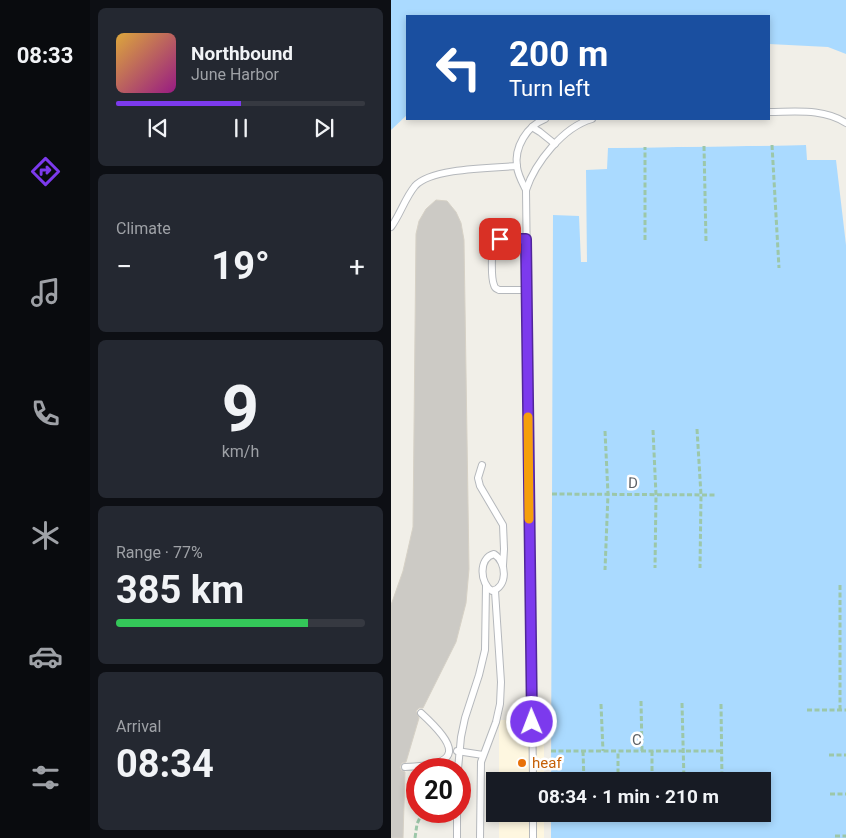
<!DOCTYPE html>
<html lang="en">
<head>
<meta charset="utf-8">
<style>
  :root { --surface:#171b24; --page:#242831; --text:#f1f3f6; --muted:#9ea1a6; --line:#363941; --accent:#7c3aed }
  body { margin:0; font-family:Roboto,sans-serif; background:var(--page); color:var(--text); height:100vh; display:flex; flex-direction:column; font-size:19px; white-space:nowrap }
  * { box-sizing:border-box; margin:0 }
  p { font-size:16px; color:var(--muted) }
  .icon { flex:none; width:28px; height:28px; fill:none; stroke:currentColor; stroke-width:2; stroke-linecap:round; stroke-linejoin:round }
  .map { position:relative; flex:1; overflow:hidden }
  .drawer { display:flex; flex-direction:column; gap:8px; padding:8px; background:#0d0f14; width:301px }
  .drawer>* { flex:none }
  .banner { position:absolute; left:15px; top:15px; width:364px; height:105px; border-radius:0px; box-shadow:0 2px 8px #0003; background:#1a4fa0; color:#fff; overflow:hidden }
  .speed { position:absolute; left:15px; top:758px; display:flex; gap:10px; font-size:25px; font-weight:700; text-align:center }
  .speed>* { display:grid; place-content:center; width:65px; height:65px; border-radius:50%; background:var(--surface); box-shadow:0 2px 8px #0003; line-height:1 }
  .speed .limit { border:8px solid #d22; background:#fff; color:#111 }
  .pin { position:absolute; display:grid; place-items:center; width:42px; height:42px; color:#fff; margin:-21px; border-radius:10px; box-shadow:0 2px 8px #0006 }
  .me { position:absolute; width:55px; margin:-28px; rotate:359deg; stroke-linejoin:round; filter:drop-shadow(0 0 4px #0008) }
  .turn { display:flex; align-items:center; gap:18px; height:105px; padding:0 20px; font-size:22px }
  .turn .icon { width:65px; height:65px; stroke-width:2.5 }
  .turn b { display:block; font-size:35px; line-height:42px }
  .big { font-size:38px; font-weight:700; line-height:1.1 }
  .drawer .widget { flex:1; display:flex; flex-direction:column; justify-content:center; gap:8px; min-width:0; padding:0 18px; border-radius:8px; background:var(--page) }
  .drawer .dial { align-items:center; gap:0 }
  .dial b { font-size:65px; line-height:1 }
  .song { display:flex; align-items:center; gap:15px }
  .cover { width:60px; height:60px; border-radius:8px; background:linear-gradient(135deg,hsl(40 70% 55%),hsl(310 70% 35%)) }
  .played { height:5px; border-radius:2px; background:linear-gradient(90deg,var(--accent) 50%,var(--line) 50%) }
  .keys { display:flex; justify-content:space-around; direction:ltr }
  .heat { display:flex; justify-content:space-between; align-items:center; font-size:28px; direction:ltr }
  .charge { height:8px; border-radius:4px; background:linear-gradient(90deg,#34c759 77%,var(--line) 0) }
  .trip { position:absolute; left:95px; top:772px; width:285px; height:50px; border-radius:0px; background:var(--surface); box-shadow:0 2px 8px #0003; font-weight:700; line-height:50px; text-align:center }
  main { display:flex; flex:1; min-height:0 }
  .dock { display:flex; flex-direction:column; width:90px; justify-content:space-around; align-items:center; background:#090b0e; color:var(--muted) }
  .dock .icon { width:35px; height:35px }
  .dock .current { color:var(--accent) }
  .dock b { font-size:22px; color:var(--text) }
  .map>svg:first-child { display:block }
  .commercial { fill:#fef7e0 }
  .water { fill:#aadaff }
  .pier { fill:#f1efe8 }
  .building { fill:#cccac5; stroke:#d6d1c6 }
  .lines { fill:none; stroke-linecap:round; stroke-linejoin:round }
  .lane-casing { stroke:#b5b8bc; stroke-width:8 }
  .path { stroke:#9cc7a9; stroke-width:3; stroke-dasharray:5 2.5; stroke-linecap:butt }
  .lane { stroke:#fff; stroke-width:6 }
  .route-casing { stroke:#51269a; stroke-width:12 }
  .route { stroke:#7c3aed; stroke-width:9 }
  .slow { stroke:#f59e0b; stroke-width:9 }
  .food-dot { fill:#e8710a; stroke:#fff; stroke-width:2 }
  .labels { text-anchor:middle; stroke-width:5; stroke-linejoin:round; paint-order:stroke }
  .street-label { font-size:15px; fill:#5f6368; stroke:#fff }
  .food-label { font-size:15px; fill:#c56008; stroke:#fff; text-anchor:start }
</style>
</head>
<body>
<main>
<nav class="dock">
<b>08:33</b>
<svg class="icon current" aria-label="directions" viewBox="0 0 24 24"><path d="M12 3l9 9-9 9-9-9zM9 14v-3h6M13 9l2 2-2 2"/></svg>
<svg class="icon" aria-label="music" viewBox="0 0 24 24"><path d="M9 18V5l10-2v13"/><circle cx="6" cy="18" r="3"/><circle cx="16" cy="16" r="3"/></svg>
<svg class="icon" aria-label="phone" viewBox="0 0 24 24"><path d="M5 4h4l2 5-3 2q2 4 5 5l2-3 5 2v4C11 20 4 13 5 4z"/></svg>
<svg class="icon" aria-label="climate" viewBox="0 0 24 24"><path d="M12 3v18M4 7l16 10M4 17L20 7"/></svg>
<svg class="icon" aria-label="car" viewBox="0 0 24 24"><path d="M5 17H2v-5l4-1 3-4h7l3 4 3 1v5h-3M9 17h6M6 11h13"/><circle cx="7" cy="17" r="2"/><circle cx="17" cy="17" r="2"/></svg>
<svg class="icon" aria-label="filters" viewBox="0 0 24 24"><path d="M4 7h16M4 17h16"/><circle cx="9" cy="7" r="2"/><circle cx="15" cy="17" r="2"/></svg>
</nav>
<section class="drawer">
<div class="widget">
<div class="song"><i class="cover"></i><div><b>Northbound</b><p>June Harbor</p></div></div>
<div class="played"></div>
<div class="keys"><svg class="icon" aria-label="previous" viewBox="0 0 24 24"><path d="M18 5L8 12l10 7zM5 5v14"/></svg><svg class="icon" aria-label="pause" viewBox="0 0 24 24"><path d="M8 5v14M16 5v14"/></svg><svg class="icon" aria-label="next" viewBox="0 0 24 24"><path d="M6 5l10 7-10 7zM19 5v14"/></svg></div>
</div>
<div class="widget"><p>Climate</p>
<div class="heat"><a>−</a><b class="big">19°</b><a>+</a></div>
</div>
<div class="widget dial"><b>9</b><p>km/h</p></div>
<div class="widget"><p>Range · 77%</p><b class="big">385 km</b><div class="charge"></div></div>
<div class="widget"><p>Arrival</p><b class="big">08:34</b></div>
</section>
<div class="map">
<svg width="455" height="838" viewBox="0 0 455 838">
  <rect width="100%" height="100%" fill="#f1efe8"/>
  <g class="commercial">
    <rect x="108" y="720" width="45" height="61"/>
    <rect x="108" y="814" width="45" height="24"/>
  </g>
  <g class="water">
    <path d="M0,0H455V54L437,47L378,44V16H16V115L0,130Z"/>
    <path d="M415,145L416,160H445L455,245V838H160V814H371V781H160L162,215L188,216L190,262H196L195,170L216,169L217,148Z"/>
  </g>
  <path class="pier" d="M415,142V145L217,148V145Z"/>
  <path class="building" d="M45,200L56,201L65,212L70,223L73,240L78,569L75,603L65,642L32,708H28L25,711L28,718L15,762L11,763L9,767L10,770L14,772L12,838H0V605L12,571L22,527L25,234L28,221L35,209Z"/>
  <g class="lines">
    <g class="lane-casing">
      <g id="lane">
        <path d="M378,112C404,112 432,108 455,123"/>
        <path d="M141,127L149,132L164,144"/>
        <path d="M135,190C131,182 127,175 126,167C123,147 136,126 154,119"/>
        <path d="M0,227C9,215 14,198 24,186C40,168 101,168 126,166"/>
        <path d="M135,239L106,240L104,241C100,247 100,278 103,285C104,289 105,288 108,290H135"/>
        <path d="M91,465L87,478L89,486L112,525L113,549L112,565"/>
        <path d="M103,554C116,562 117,587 101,591C89,584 87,558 103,554Z"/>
        <path d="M66,751L92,755"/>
        <path d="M14,767C73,765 67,747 30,713"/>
        <path d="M67,769L70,737L74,718L88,675L94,650L95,586"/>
        <path d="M142,781L135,190C144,163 172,127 201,119"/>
        <path d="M66,811V838"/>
        <path d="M142,814V838"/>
        <path d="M89,838L90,762L105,722L109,704L110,682L104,591"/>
      </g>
    </g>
    <g class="path">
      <path d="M381,145L388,268"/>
      <path d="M313,146L315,241"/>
      <path d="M254,240V147"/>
      <path d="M306,429L310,495L309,568"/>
      <path d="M262,430L265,495L264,568"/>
      <path d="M214,431L217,494L214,570"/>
      <path d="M161,494L324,495"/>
      <path d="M449,585V710"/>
      <path d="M250,701L251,751"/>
      <path d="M291,703L293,781"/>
      <path d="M210,704L212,751"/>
      <path d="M330,704L331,781"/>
      <path d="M416,710H455"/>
      <path d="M160,751H331"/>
      <path d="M192,751L193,781"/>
      <path d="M261,751V781"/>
      <path d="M438,755H455"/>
      <path d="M20,777L26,784"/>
      <path d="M227,781V751"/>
      <path d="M439,794H455"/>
      <path d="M444,836H455"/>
      <path d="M24,838L26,824L32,811"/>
    </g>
    <use href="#lane" class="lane"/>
  </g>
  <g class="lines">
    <g class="route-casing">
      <path id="route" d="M109,239H135L141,722"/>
    </g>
    <use href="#route" class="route"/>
    <path class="slow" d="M137,417L138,519"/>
  </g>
  <circle class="food-dot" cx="131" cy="763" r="5"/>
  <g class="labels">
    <g class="street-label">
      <text transform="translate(242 483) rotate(1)" y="5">D</text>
      <text x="246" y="745">C</text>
    </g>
    <g class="food-label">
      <text x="141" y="768">heaf</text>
    </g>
  </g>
</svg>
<div class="speed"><div class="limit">20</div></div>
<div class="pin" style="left:109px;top:239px;background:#d93025"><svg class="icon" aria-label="arrive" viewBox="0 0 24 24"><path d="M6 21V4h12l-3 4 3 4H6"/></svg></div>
<svg class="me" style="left:141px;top:722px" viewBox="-20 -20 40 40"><circle r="17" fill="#7c3aed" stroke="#fff" stroke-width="3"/><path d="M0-11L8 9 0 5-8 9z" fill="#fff"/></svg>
<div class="trip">08:34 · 1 min · 210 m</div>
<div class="banner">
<div class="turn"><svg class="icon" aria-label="left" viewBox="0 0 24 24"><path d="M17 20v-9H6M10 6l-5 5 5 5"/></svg><div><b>200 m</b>Turn left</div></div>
</div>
</div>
</main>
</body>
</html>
